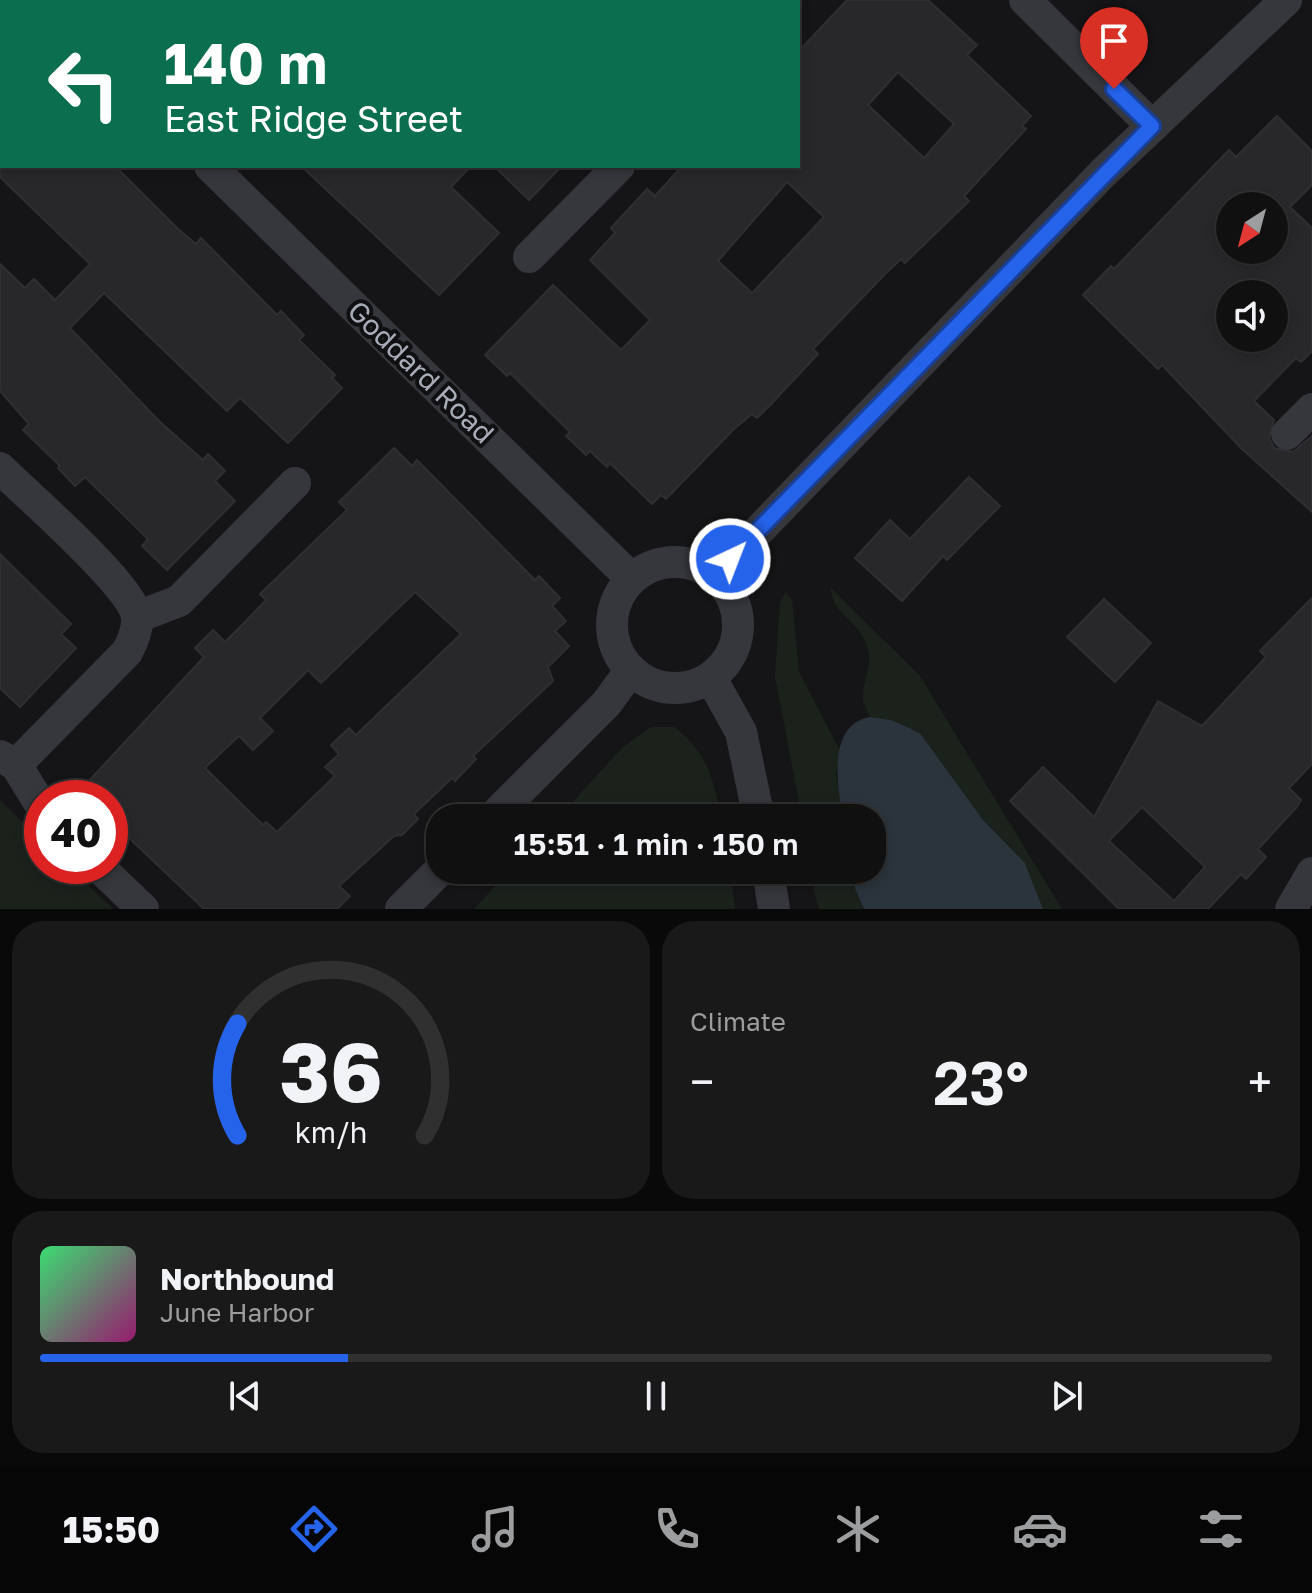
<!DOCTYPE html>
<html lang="en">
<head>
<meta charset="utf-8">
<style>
  :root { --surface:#101011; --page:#19191a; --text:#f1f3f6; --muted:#9c9d9f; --line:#303031; --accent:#2563eb }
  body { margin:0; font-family:"Golos Text",sans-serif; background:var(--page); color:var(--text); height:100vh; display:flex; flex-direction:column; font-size:30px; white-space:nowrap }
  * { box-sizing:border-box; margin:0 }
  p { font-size:26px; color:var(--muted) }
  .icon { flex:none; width:44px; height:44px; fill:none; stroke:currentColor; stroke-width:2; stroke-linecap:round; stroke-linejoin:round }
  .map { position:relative; height:909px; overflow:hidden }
  .side { display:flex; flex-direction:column; gap:12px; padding:12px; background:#090909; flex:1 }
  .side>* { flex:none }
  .hud { position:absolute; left:0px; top:0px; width:800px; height:168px; box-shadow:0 4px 12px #0003,0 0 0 2px var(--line); background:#0b6e4f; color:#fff; overflow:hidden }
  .needle { width:52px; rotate:216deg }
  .buttons { position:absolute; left:1216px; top:192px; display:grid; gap:16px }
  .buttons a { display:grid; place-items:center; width:72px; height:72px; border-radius:50%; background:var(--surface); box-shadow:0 4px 12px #0003,0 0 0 2px var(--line); font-size:40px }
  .speed { position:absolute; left:24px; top:780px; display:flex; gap:16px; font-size:40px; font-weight:700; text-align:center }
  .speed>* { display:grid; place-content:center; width:104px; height:104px; border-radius:50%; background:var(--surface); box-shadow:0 4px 12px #0003,0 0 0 2px var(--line); line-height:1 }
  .speed .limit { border:12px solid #d22; background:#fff; color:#111 }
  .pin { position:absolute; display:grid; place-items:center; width:68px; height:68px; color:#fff; margin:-82px -34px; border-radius:50% 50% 50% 0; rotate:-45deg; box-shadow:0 0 8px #0007 }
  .pin .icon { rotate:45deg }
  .me { position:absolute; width:88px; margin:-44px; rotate:43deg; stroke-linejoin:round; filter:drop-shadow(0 0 6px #0008) }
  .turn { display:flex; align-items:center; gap:28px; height:168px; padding:0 32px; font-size:36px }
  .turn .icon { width:104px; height:104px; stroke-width:2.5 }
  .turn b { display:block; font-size:56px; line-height:68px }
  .big { font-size:60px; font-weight:600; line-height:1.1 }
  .side .card { flex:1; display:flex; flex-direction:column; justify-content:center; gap:12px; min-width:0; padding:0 28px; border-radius:32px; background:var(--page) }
  .side .dial { align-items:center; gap:0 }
  .dial svg { height:208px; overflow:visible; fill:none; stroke:var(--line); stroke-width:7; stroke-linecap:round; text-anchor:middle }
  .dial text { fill:var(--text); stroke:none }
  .song { display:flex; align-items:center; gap:24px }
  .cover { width:96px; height:96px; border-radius:12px; background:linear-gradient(135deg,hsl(140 70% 55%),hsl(320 70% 35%)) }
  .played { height:8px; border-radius:4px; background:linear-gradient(90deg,var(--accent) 25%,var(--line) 25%) }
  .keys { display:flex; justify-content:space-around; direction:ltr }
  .heat { display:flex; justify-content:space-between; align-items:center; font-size:44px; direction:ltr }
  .side .tiles { flex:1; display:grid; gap:12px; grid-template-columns:1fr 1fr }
  .card:last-child { grid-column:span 2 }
  .trip { position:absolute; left:426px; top:804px; width:460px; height:80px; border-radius:32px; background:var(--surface); box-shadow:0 4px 12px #0003,0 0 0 2px var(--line); font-weight:600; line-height:80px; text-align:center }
  .tab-bar { display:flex; height:128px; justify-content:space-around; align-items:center; background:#060607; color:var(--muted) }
  .tab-bar .icon { width:56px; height:56px }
  .tab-bar .selected { color:var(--accent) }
  .tab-bar b { font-size:36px; color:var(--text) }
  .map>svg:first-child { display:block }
  .green { fill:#1b221c }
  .water { fill:#2b343c }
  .building { fill:#28282b; stroke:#2f2f33; stroke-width:2; fill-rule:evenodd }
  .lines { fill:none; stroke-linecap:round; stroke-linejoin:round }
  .minor { stroke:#36373c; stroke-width:32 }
  .route-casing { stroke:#184099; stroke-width:20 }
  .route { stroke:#2563eb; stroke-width:14 }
  .labels { text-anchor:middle; stroke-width:8; stroke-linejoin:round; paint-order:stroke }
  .street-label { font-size:28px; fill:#a7acb8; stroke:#101012 }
</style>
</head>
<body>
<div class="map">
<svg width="1312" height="909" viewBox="0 0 1312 909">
  <rect width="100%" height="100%" fill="#151517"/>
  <g class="green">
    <path d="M830,587L920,676L1062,909H1043L1025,863L983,820L920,733L891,720L870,717C868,712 863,704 863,699C862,681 875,662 866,643C855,617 835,618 830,587Z"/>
    <path d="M786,592L792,600L799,672L840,751L836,774L843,818H802L775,676L780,602Z"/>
    <path d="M651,727H674C707,751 714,781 721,818H558L622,748Z"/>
    <path d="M0,800L42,841V866H68L113,909H0Z"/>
    <path d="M510,870H730L735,909H474Z"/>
    <path d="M809,870H847L864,909H819Z"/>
  </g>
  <path class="water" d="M870,717L891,720L920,733L983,820L1025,863L1043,909H864L847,870H872V818H843C837,785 827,725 870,717Z"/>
  <g class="building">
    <path d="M847,0H928L977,45L967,55L1031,116L1022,126L1026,129L964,196L969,201L905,263L901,259L885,274L813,349L818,354L772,403L757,418L752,414L735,428L666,499L661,495L652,504L610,463L607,467L590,451L586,455L566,436L570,432L510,373L507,376L485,355L553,285L621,350L650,320L590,260L615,233L611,228L647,189L655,196L682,166H798V52ZM898,72L954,124L924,158L868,105ZM787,182L824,217L752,293L718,261Z"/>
    <path d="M1277,116L1312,151V185L1290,207L1312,228V351L1301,362L1296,358L1254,401L1274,420L1269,438L1274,448L1293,452L1312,436V512L1242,449L1162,365L1158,369L1083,295L1111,266L1114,269L1229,150L1236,157ZM1230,206H1274V250H1230ZM1230,294H1274V338H1230Z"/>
    <path d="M0,166H115L177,228L196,244L201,238L277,315L281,311L304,335L299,340L335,375L332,378L342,388L288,443L240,398L227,411L104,293L70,328L159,421L203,460L208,454L225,471L215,481L235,501L167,570L142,546L148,539L85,477L75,486L58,468L60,466L23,430L29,424L0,391V264L25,288L34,279L55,300L90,264L0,177Z"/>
    <path d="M301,166H471L451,187L499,233L439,295Z"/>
    <path d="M494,166H562L529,200Z"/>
    <path d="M394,448L412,466L417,460L535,580L539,576L560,598L552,606L566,621L555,631L569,646L548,667L553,681L473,756L476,759L455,781L452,778L414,814L418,819L402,835L394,836L339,886L350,896L337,909H204L110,820V798H73L204,657L195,648L213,630L225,642L244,623L266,600L260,594L347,510L339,502ZM415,592L461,634L356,735L349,728L331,745L339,754L325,767L335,776L277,832L266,822L263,825L205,768L239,736L253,750L273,731L260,718L308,670L321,683Z"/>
    <path d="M969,477L1000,506L947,560L943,556L902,601L855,558L890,520L910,539Z"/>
    <path d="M0,554L71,624L61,634L76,648L20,707L0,688Z"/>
    <path d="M1312,598V764L1289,788L1301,800L1297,807L1258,849L1266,857L1246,879L1241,874L1208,909H1119L1010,801L1043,767L1094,817L1158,701L1202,726L1266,657L1260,651ZM1142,807L1205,867L1174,901L1109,841Z"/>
    <path d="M1104,599L1151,643L1115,682L1067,637Z"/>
  </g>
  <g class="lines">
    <g class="minor">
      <path d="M40,0L42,2"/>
      <path d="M533,0L535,2"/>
      <path d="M1025,0L1152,126"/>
      <path d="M767,2L769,0"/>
      <path d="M210,166L631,578"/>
      <path d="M529,257L619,166"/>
      <path d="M1287,434L1312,409"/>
      <path d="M0,468C27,495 132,585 137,617C138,629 132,643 127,652L16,765"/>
      <circle cx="675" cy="625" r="63"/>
      <path d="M715,576L1103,173L1286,0"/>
      <path d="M137,617L179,601L295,483"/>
      <path d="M711,678L741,732L759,818"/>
      <path d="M0,756L16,765L42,807"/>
      <path d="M492,818L606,704L631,670"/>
      <path d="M98,866L143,909"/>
      <path d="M768,870L774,909"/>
      <path d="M401,909L440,870"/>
      <path d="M1291,909L1312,873"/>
    </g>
  </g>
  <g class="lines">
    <g class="route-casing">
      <path id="route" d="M730,559L1152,126L1114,89"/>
    </g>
    <use href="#route" class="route"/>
  </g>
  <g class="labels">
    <g class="street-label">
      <text transform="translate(421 372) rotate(44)" y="10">Goddard Road</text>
    </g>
  </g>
</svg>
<div class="buttons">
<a><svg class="needle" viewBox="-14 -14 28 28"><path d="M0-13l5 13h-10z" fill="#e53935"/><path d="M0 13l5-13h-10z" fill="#9c9d9f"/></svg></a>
<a><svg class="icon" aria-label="sound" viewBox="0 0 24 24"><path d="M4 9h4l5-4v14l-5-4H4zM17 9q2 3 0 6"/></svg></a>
</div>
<div class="speed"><div class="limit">40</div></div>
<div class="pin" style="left:1114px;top:89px;background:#d93025"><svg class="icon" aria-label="arrive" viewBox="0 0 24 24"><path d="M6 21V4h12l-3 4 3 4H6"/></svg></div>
<svg class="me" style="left:730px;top:559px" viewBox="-20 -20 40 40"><circle r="17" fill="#2563eb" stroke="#fff" stroke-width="3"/><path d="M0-11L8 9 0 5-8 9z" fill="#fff"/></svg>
<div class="trip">15:51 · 1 min · 150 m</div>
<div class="hud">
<div class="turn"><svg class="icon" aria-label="left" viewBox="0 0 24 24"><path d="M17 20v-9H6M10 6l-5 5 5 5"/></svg><div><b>140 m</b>East Ridge Street</div></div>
</div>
</div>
<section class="side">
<div class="tiles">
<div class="card dial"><svg viewBox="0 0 100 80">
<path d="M14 69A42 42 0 1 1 86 69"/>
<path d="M14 69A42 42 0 0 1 14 26" stroke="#2563eb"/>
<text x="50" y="56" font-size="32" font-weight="700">36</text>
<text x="50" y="72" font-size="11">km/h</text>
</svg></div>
<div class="card"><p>Climate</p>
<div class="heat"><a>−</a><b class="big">23°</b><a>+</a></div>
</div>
<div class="card">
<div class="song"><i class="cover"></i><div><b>Northbound</b><p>June Harbor</p></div></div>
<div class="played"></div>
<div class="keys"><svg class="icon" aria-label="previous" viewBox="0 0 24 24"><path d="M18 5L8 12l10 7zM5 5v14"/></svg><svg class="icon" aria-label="pause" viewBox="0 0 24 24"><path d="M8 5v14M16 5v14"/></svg><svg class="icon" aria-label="next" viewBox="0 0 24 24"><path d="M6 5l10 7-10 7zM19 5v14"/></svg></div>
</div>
</div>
</section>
<nav class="tab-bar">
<b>15:50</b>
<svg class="icon selected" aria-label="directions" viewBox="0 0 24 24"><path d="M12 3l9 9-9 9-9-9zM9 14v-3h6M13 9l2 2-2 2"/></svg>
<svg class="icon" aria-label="music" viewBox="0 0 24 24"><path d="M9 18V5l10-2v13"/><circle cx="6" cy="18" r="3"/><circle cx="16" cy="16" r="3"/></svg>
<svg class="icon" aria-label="phone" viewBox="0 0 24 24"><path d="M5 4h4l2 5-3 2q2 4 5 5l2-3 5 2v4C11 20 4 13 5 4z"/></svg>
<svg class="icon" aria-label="climate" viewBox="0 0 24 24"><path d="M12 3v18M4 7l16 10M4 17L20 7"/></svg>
<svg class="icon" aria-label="car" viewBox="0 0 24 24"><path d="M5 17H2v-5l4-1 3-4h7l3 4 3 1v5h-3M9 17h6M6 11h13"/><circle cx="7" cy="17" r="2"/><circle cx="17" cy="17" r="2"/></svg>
<svg class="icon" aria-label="filters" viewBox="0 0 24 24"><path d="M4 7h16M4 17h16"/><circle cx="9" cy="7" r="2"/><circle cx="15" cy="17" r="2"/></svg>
</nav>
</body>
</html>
